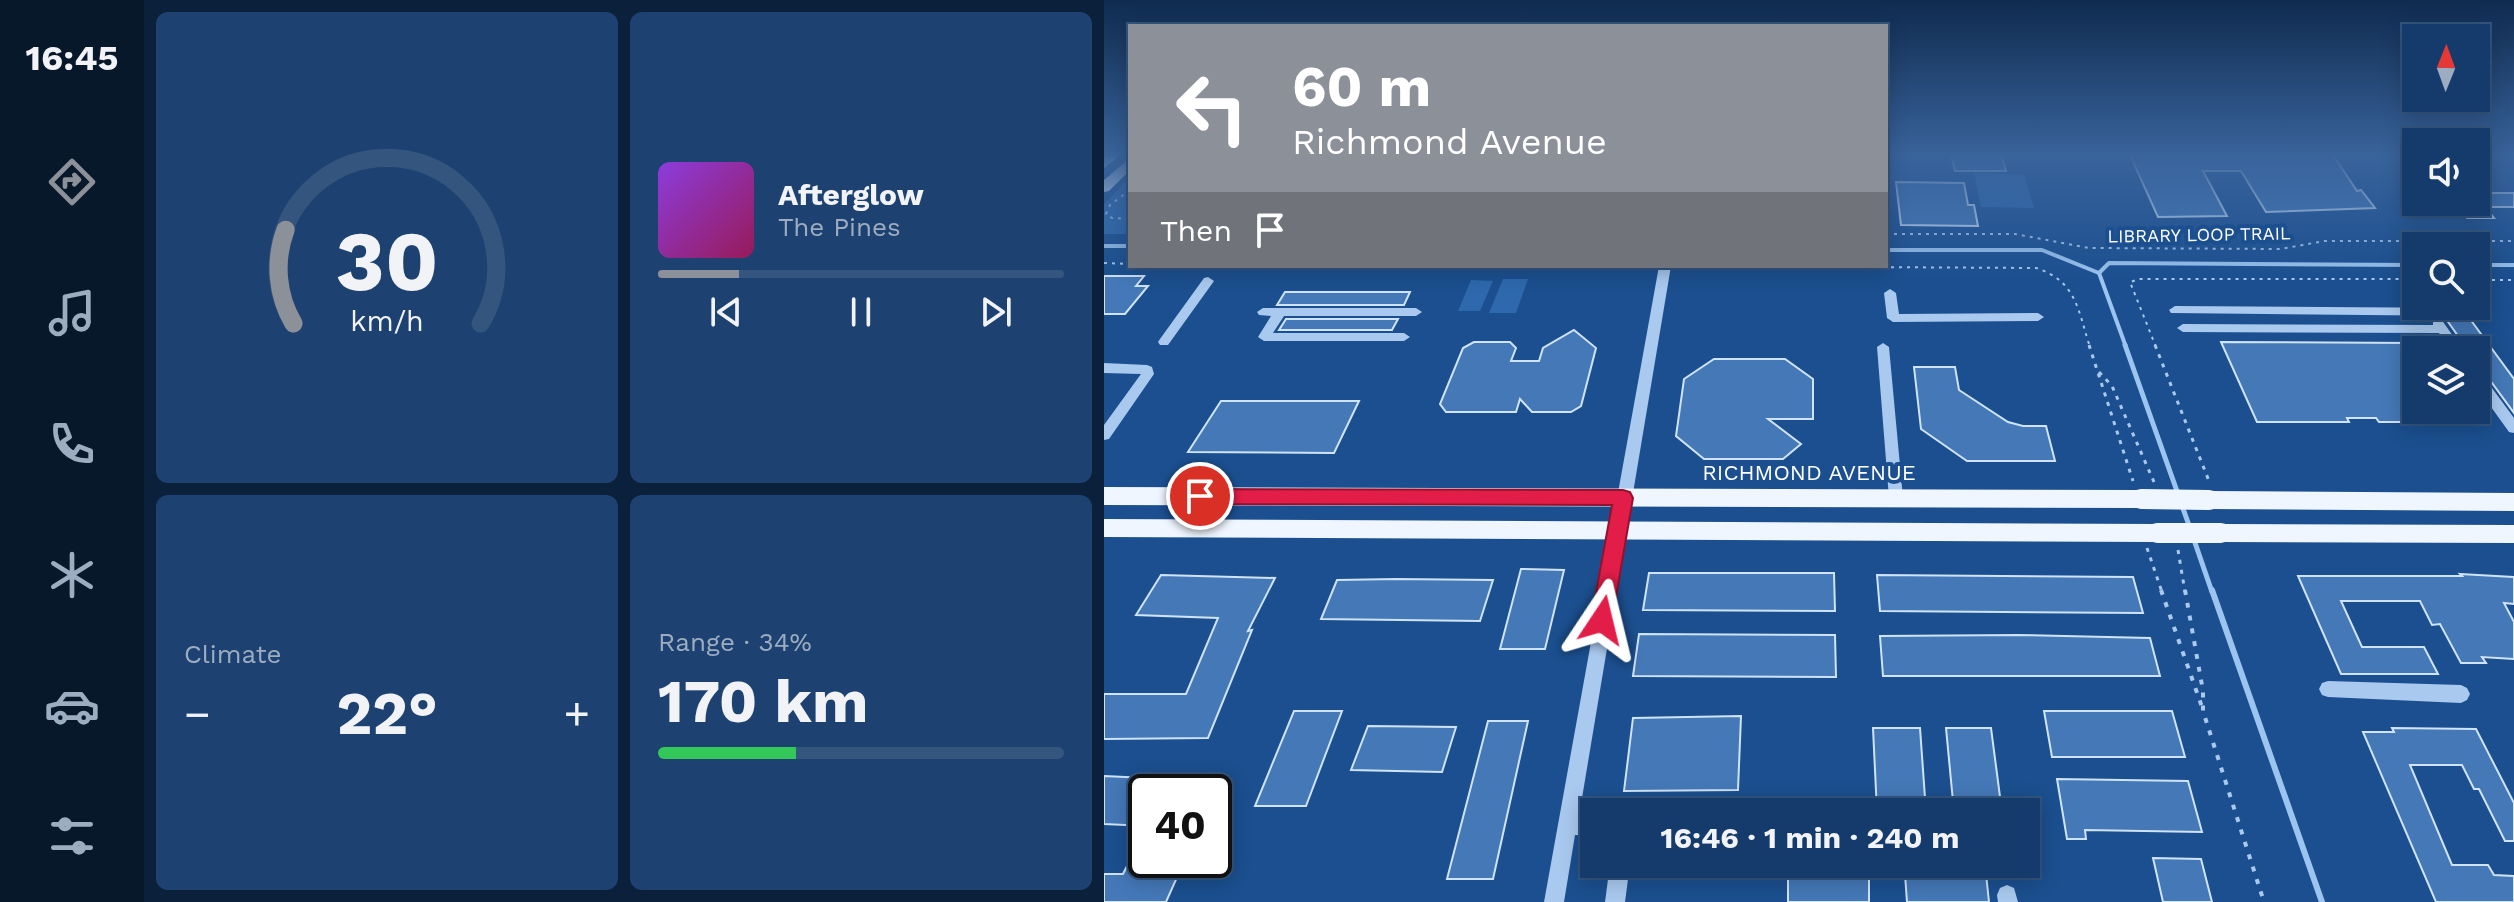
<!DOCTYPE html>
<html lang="en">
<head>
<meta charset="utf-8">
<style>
  :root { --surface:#143b6b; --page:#1d4271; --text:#f1f3f6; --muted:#9dadc1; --line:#33557e; --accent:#8c9099 }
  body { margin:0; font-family:"Work Sans",sans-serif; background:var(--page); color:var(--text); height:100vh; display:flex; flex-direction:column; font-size:30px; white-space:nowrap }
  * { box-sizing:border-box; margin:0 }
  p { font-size:26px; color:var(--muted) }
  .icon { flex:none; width:44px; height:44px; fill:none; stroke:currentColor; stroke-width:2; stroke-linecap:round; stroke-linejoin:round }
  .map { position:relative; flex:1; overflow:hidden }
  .details { display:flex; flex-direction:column; gap:12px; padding:12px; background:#0b203b; width:960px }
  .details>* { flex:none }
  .hud { position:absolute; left:24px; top:24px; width:760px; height:244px; border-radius:0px; box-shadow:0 4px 20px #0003,0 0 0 2px var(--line); background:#8c9099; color:#fff; overflow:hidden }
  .needle { width:52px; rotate:1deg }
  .tools { position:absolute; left:1298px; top:24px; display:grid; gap:16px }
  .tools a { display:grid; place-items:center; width:88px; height:88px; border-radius:0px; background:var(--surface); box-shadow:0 4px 20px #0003,0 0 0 2px var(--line); font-size:40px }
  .speed { position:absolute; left:24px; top:774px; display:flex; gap:16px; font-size:40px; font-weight:700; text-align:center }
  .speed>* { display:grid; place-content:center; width:104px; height:104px; border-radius:50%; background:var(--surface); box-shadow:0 4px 20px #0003,0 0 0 2px var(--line); line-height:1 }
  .speed .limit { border:4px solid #111; border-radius:12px; background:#fff; color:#111 }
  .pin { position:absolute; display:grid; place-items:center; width:68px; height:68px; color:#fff; margin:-34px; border:4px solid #fff; border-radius:50%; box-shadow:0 2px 8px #0007 }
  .me { position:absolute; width:88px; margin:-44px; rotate:10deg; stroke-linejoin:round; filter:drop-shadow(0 0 6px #0008) }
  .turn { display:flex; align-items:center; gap:28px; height:168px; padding:0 32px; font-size:36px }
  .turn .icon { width:104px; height:104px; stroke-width:2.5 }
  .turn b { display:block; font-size:56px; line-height:68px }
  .then { display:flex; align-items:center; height:76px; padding:0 32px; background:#0003; gap:16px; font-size:30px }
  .big { font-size:60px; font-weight:700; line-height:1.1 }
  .details .widget { flex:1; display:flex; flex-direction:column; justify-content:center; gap:12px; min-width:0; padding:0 28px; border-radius:12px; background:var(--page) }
  .details .dial { align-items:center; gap:0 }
  .dial svg { height:208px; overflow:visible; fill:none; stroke:var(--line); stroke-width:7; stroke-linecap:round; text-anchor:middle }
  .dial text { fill:var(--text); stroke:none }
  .song { display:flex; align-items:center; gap:24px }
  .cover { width:96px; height:96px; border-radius:12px; background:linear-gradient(135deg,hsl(270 70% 55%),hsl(330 70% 35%)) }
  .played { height:8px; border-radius:4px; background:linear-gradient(90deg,var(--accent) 20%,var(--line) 20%) }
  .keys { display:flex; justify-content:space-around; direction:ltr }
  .heat { display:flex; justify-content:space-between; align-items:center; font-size:44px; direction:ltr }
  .charge { height:12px; border-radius:6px; background:linear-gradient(90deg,#34c759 34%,var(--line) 0) }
  .details .tiles { flex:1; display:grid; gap:12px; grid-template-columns:repeat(2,1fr) }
  .trip { position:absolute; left:476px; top:798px; width:460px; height:80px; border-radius:0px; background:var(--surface); box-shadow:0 4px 20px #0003,0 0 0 2px var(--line); font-weight:700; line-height:80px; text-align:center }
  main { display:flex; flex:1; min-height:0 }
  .tab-bar { display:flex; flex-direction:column; width:144px; justify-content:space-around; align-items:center; background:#08182b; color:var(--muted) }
  .tab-bar .icon { width:56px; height:56px }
  .tab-bar .selected { color:var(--accent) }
  .tab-bar b { font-size:36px; color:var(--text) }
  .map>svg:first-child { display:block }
  .green { fill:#2e69ad }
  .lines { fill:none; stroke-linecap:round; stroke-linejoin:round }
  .stream-far2 { stroke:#9cc4f0; stroke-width:4 }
  .stream-far1 { stroke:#9cc4f0; stroke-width:5 }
  .stream { stroke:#9cc4f0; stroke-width:6 }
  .building { fill:#4478b7; stroke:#cfe3fa; stroke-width:2 }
  .path-far2 { stroke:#a9c9ee; stroke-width:2; stroke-dasharray:3 5; stroke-linecap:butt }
  .path-far1 { stroke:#a9c9ee; stroke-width:3; stroke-dasharray:4 6; stroke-linecap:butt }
  .path { stroke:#a9c9ee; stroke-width:4; stroke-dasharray:5 8; stroke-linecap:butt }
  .minor { fill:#a9c9ee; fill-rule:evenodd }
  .major { fill:#f0f6ff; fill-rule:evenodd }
  .major-bridge { stroke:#f0f6ff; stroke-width:20 }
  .route { fill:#e11d48; stroke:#92132f; stroke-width:2 }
  .labels { text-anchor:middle; stroke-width:8; stroke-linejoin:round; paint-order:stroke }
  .far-street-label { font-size:18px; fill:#fff; stroke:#1b4f8f }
  .street-label { font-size:22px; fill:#fff; stroke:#1b4f8f }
</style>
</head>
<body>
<main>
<nav class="tab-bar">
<b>16:45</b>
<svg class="icon selected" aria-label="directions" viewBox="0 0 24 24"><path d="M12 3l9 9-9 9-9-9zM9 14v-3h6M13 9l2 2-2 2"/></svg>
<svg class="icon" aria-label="music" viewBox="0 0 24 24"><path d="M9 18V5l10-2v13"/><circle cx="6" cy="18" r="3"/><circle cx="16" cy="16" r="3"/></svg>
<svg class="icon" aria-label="phone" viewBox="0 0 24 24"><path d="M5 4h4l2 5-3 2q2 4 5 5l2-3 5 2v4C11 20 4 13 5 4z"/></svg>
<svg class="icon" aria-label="climate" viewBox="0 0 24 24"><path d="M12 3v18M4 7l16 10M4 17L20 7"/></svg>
<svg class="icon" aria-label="car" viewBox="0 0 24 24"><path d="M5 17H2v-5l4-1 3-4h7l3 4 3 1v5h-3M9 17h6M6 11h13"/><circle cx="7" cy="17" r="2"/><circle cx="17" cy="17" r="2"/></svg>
<svg class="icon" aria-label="filters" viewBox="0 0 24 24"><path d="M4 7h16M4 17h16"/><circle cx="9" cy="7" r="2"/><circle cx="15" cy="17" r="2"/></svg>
</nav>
<section class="details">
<div class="tiles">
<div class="widget dial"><svg viewBox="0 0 100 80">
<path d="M14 69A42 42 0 1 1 86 69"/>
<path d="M14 69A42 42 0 0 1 11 33" stroke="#8c9099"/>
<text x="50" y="56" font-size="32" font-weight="700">30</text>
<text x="50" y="72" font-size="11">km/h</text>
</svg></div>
<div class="widget">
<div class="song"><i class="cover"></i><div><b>Afterglow</b><p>The Pines</p></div></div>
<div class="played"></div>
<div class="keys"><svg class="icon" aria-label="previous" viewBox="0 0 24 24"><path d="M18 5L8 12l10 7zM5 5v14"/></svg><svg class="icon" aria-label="pause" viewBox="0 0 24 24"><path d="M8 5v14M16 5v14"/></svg><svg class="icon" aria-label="next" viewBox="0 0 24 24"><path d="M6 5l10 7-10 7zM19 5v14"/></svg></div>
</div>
<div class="widget"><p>Climate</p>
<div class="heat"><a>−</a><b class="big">22°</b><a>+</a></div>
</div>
<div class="widget"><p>Range · 34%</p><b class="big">170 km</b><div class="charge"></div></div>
</div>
</section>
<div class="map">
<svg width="1410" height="902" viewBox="0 0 1410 902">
  <rect width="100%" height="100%" fill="#1b4f8f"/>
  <g class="green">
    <path d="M870,173L920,174L930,208L877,207Z"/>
    <path d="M26,177V234H0V204Z"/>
    <path d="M399,279H424L412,313H385Z"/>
    <path d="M367,280L389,281L376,311H354Z"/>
  </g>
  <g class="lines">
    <g class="stream-far2">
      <path d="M0,246H26"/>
      <path d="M782,250H938L995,273L1022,347"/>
      <path d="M1372,265H1410"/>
      <path d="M995,273L1005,263L1312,265"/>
    </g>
    <g class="stream-far1">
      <path d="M1021,345L1074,494"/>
      <path d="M1077,503L1086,528"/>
      <path d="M1089,537L1108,592"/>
    </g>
    <path class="stream" d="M1108,590L1218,902"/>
  </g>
  <g class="building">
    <path d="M847,155H897L902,171H851Z"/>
    <path d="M1026,155H1229L1253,191L1257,190L1271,208L1162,212L1137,171H1099L1123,216L1054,217Z"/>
    <path d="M792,182L860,183L864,205H870L874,226L797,225Z"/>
    <path d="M1372,193H1410V207H1381L1390,218H1363L1350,202H1372Z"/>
    <path d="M0,276H40L32,286H44L21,314H0Z"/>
    <path d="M181,292H306L300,305H173Z"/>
    <path d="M182,319H294L288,330H175Z"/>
    <path d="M1342,319H1366L1410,379V413L1372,361V350H1364Z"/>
    <path d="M470,330L492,348L477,406L467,412H428L416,399L412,412H342L336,404L359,348L370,342H406L412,348L407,361H435L439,348Z"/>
    <path d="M1117,342L1312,343V410H1368L1377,422H1275L1272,418H1243L1245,422H1153Z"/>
    <path d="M610,359H681L709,379V419H664L697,444L679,459H600L572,436L580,379Z"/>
    <path d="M810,367H851L855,390L904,422L919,426H942L951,461H863L817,429Z"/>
    <path d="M117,401H255L230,453L84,452Z"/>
    <path d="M417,569L460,570L441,649H396Z"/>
    <path d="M545,573H730L731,611L539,610Z"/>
    <path d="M1356,574L1410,577V604L1400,603L1410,622V659L1378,657L1382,663H1357L1336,624L1328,625L1316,601H1237L1258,647H1320L1334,674H1237L1194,576H1358Z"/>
    <path d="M57,575L171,578L144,631L148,630L104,738L0,739V694H82L114,618L32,615Z"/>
    <path d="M773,575L1029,577L1039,613L776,611Z"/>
    <path d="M292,579L389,580L376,621L217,619L233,580Z"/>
    <path d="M535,634L731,635L732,677L529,676Z"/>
    <path d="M914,635L1046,638L1056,676H779L776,636Z"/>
    <path d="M190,711H238L202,806H151Z"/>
    <path d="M940,711H1068L1081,757H948Z"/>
    <path d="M637,716L634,790L520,791L529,718Z"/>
    <path d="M384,721H424L389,879H343Z"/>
    <path d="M264,726L352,727L338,772L247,770Z"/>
    <path d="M769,728H816L822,812H773Z"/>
    <path d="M842,728H887L898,812H850Z"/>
    <path d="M1288,728L1372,729L1410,803V841H1401L1375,789H1370L1358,765H1306L1348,865H1384L1390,875L1410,876V902H1332L1259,732H1290Z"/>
    <path d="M0,776L84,780L77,792H42V826L0,824Z"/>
    <path d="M953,779L1084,781L1098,832L981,830L982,839H963Z"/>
    <path d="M1049,858L1097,859L1108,902H1059Z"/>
    <path d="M23,866H78L62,902H0V874H19Z"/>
    <path d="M684,874L765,875V902H684Z"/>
    <path d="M801,874H882L885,902H803Z"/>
  </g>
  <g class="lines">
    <g class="path-far2">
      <path d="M26,190L6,205L2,214L8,218L26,219"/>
      <path d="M782,234H911L985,248L1177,249L1220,241H1410"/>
      <path d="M0,263L26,264"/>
      <path d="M520,266H548"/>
      <path d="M571,266L932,268C973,281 974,311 986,347"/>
      <path d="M1372,280H1410"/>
      <path d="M1052,347L1026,282L1036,279H1312"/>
    </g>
    <g class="path-far1">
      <path d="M985,345L1029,481"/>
      <path d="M1051,345L1105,481"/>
      <path d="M995,372L1008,386L1050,482"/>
      <path d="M1043,548L1058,592"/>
      <path d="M1074,550L1081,592"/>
    </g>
    <g class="path">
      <path d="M1057,590L1098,707"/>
      <path d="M1081,590L1099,691V711L1160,902"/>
    </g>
    <g class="minor">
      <path d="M555,266H567L475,816H490V836L471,835L460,902H440Z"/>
      <path d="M104,277L110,281L64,345H56L54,342L56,339L100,278Z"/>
      <path d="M786,289L792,293L795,314L934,313L940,317L934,321L789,322L783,318L780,293Z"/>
      <path d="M1071,306L1366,308L1372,312L1366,316L1067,313L1065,310Z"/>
      <path d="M159,308H312L318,312L312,316H180L169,333H300L306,337L300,341H160L154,337L167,316L155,315L153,312Z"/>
      <path d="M1333,318L1337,319L1359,350H1346L1335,333L1079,332L1073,328L1079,324L1329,325V319Z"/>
      <path d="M779,343L785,347L799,498L797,502L792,504L787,502L785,498L773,347Z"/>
      <path d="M0,363L43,365L48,367L50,374L5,439L0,440V425L37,374L0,373Z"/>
      <path d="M1372,371L1377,373L1410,418V433L1405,432L1372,386Z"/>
      <path d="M1224,681L1357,685L1363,688L1366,694L1363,700L1357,703L1224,697L1218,695L1215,689L1218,683Z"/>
      <path d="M506,864H526L521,902H501Z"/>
      <path d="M903,885L910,888L914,902H894L893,895L896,888Z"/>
    </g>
    <g class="major">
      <path d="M16,155L0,168L1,155Z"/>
      <path d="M26,158V170L5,191L0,192V180Z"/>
      <path d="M0,487L1037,490L1044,493L1047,499L1044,505L1037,508L0,505Z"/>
      <path d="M1105,491L1410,493V511L1105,509L1098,506L1095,500L1098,494Z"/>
      <path d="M0,519L1053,524L1061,526L1064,533L1061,540L1053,542L0,537Z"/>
      <path d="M1117,524L1410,525V543L1117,542L1109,540L1106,533L1109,526Z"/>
    </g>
    <g class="major-bridge">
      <path d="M1037,499L1105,500"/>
      <path d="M1053,533H1117"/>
    </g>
  </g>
  <linearGradient id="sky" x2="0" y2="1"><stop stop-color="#0f2b4f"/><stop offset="0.55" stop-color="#39639b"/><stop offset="1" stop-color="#39639b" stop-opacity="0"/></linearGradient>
  <rect width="1410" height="281" fill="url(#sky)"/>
  <path class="route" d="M96,489L519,490L526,492L529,498L508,620L505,627L498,630L490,627L487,620L508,505L96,504L90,502L87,496L90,491Z"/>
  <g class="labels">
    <g class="far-street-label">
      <text transform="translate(1095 235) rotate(-1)" y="6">LIBRARY LOOP TRAIL</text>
    </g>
    <g class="street-label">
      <text x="705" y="480">RICHMOND AVENUE</text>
    </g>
  </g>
</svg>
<div class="tools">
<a><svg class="needle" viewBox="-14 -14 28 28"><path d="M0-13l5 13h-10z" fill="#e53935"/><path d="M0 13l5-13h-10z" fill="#9dadc1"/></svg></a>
<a><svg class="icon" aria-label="sound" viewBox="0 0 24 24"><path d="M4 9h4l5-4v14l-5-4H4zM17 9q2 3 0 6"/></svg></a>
<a><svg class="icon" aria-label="search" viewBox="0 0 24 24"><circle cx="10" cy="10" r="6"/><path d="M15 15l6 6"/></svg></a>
<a><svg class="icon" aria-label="layers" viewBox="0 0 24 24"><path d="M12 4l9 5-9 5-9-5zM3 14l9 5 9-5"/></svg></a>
</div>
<div class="speed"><div class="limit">40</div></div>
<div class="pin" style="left:96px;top:496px;background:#d93025"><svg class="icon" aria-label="arrive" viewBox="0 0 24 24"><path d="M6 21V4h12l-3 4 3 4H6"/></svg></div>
<svg class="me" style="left:498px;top:620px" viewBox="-20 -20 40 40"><path d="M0-17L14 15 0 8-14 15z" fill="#e11d48" stroke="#fff" stroke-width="4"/></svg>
<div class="trip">16:46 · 1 min · 240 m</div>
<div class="hud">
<div class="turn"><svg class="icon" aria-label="left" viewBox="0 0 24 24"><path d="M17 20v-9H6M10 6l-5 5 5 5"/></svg><div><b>60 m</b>Richmond Avenue</div></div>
<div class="then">Then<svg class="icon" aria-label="arrive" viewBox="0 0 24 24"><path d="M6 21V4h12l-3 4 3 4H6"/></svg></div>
</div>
</div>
</main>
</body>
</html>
